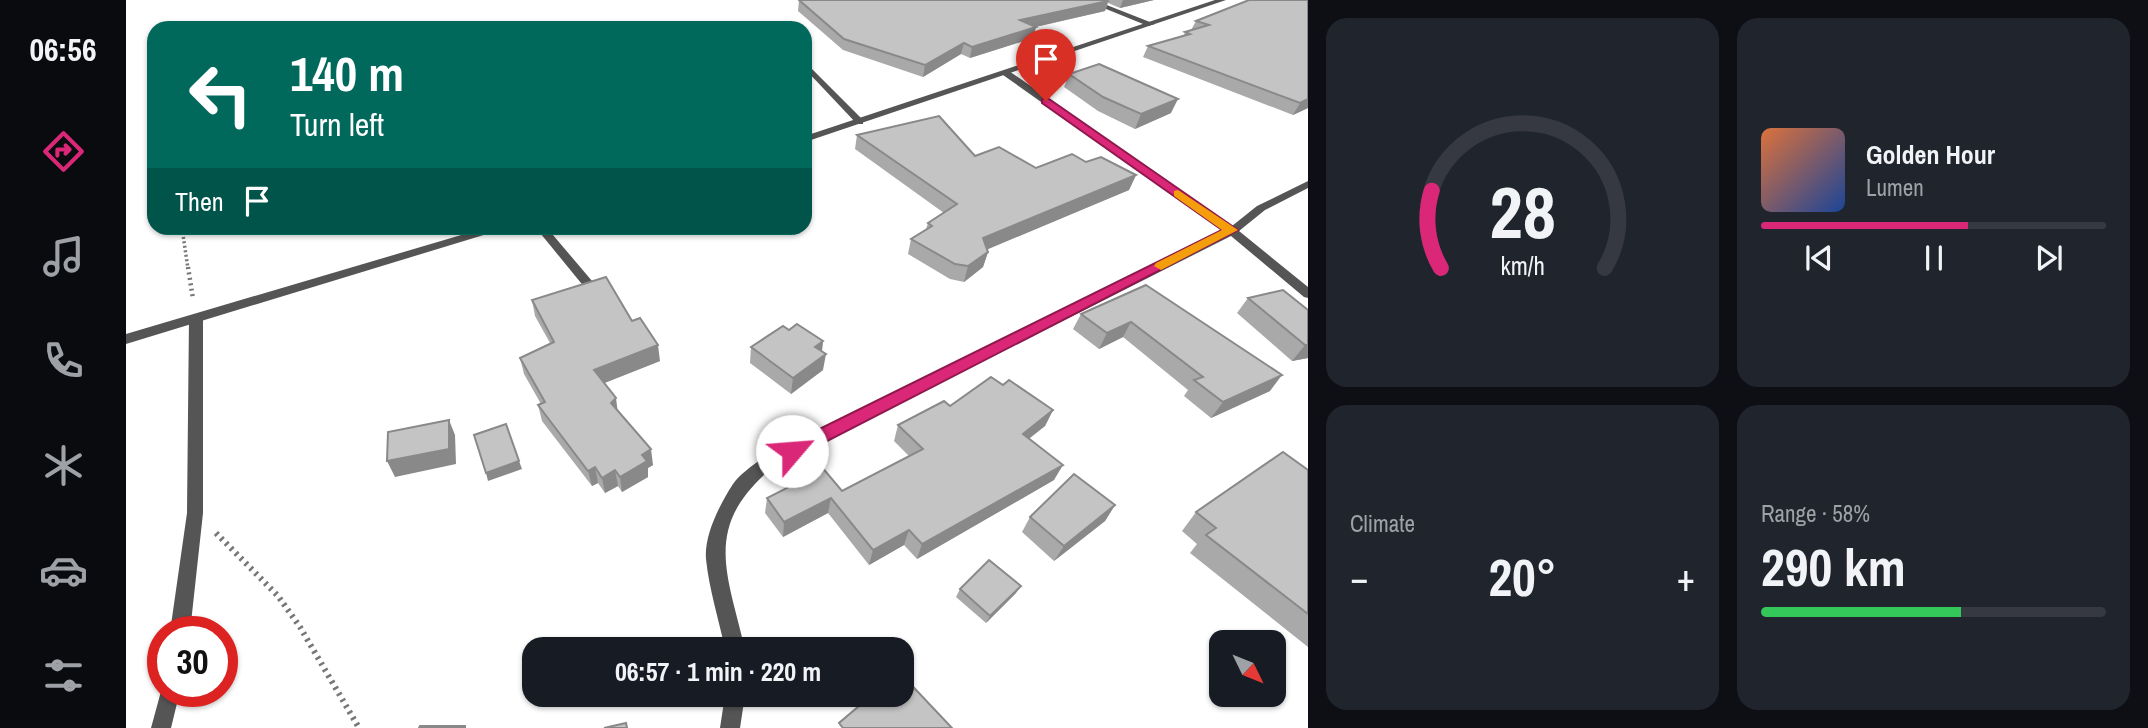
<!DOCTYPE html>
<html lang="en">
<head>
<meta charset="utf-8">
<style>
  :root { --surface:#171b24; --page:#20242c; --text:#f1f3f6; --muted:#9ea1a6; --line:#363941; --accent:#db2777 }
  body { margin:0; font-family:"Archivo Narrow",sans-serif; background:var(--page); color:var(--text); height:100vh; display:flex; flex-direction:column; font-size:26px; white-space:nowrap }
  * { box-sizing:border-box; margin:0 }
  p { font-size:23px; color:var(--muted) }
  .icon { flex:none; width:38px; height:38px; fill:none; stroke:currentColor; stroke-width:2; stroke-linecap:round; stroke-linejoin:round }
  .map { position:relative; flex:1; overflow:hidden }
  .sheet { display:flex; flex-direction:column; gap:18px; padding:18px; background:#0d0f14; width:840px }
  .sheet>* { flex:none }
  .banner { position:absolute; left:21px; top:21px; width:665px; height:214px; border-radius:21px; box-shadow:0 2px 5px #0004; background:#00695c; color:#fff; overflow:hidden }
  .needle { width:46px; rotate:133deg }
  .fabs { position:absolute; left:1083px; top:630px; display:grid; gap:14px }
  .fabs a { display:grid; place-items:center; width:77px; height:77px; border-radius:14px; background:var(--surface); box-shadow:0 2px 5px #0004; font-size:35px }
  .speed { position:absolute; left:21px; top:616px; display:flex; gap:14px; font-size:35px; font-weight:700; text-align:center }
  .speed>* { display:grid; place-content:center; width:91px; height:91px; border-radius:50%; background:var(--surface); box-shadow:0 2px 5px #0004; line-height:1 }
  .speed .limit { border:10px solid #d22; background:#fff; color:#111 }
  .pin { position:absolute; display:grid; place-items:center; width:60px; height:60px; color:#fff; margin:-72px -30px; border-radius:50% 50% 50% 0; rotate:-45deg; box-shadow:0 0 7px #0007 }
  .pin .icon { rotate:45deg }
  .me { position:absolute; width:77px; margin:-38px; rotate:63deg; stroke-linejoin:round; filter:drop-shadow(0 0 5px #0008) }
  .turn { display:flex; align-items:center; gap:24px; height:147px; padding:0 28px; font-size:32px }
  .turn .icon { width:91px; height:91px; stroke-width:2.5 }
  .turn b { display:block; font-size:49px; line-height:60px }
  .then { display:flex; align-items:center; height:66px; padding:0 28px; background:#0003; gap:14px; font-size:26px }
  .big { font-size:52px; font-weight:700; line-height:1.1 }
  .sheet .card { flex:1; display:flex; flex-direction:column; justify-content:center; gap:10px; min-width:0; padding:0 24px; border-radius:21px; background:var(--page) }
  .sheet .dial { align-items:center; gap:0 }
  .dial svg { height:182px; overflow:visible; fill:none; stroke:var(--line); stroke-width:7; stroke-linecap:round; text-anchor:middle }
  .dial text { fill:var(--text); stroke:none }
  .song { display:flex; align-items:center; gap:21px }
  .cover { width:84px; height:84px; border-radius:10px; background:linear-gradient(135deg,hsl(20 70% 55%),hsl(220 70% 35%)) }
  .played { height:7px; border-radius:4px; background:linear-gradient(90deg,var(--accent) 60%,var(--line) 60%) }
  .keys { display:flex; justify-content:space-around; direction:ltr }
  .heat { display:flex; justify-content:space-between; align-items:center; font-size:38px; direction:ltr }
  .charge { height:10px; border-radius:5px; background:linear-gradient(90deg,#34c759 58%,var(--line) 0) }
  .sheet .tiles { flex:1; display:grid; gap:18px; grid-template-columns:repeat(2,1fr) }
  .trip { position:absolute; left:396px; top:637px; width:392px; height:70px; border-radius:21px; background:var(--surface); box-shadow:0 2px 5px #0004; font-weight:700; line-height:70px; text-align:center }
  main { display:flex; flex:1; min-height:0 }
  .menu { display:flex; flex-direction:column; width:126px; justify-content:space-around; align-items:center; background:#090b0e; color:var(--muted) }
  .menu .icon { width:49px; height:49px }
  .menu .current { color:var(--accent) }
  .menu b { font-size:32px; color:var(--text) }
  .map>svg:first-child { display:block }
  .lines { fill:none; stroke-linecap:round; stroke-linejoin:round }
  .path-far2 { stroke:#777; stroke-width:3.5; stroke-dasharray:2 2.5; stroke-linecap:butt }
  .path-far1 { stroke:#777; stroke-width:4.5; stroke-dasharray:2 3.5; stroke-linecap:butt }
  .path { stroke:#777; stroke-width:6; stroke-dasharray:2.5 4.5; stroke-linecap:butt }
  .minor { fill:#555; fill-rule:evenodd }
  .tertiary { fill:#555; fill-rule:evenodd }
  .wall { fill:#a9a9a9 }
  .shaded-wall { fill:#898989 }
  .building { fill:#c4c4c4; stroke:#898989; stroke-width:2 }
  .route { fill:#db2777; stroke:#8e194d; stroke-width:2 }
  .slow { fill:#f59e0b }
</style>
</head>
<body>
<main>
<nav class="menu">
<b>06:56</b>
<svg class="icon current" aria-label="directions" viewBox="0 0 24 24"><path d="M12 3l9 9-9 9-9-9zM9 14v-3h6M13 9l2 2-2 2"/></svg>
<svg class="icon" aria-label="music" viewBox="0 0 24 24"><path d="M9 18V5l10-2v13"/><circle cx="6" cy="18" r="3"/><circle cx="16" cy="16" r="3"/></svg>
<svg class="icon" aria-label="phone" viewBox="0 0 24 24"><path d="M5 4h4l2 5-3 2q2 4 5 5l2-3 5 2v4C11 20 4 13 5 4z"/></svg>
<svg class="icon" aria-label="climate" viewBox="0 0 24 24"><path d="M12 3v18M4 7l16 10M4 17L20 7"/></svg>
<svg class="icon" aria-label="car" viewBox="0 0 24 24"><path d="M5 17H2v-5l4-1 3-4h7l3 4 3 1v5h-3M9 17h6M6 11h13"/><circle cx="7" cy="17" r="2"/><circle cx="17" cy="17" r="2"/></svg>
<svg class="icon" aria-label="filters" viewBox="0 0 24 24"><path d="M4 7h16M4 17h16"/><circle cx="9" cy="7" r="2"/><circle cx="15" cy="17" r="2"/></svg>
</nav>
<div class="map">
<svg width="1182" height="728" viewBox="0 0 1182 728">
  <rect width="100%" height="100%" fill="#fff"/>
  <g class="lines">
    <path class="path-far2" d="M56,228L62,269"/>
    <path class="path-far1" d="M62,267L67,299"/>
    <path class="path" d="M90,533L152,596L174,627L233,728"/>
    <g class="minor">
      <path d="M958,0H968L1029,24L1022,26Z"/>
      <path d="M679,62L737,120V124H731L679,69Z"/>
      <path d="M877,71H883L1106,226L1131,206L1182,181V188L1139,210L1113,231L1182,287V298L1178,297L1105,236L647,467C576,526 601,572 619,649H599C593,620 583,589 580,559C578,535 594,504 607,484C614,474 626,466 635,459L1098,231L877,75Z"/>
      <path d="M410,228H421L472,288L474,291L472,294H464Z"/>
      <path d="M70,314L77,318V513L64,632H44L61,513L63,318Z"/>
      <path d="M37,684V691H54L45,728H25Z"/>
      <path d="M599,695H619L614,728H594Z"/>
    </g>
    <g class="tertiary">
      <path d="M1089,0H1100L679,142V136Z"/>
      <path d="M359,228H376L374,230L0,344V334Z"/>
    </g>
  </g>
  <g class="wall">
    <path d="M673,0H1028L994,8L982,3L979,11L910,27L907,38L844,58L835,54L797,77L717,50L672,11Z"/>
    <path d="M1182,0V108L1167,115L1017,57L1022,46L1058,35L1059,32L1065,30L1070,21Z"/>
    <path d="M943,74L1045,113L1009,129L972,111L938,87Z"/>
    <path d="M731,135L910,168L960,162L1010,175L1003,190L861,249L862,252L857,267L838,282L824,279L782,254L785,239L800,229L802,223L818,213L729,149Z"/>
    <path d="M1020,285L1144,391L1085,418L1058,396L1062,390L997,337L973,349L947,329L955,314Z"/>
    <path d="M1122,298L1182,310V358L1166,361L1111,313Z"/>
    <path d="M406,300L506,321L534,361L478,383L492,411L527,465L522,468V477L496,492L492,486L479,493L472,483L466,486L416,421L412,405L415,404L398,374L394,358L424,343L409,316Z"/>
    <path d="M663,330L697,341L696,352L697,370L665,394L624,363L625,347Z"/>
    <path d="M877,385L927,410L919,426L903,439L928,480L791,559L778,545L743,565L702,513L657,537L639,513L641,498L666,485V480L716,491L783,456L768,441L772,425Z"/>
    <path d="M1182,470V647L1064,553L1071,544L1056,531L1070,512Z"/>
    <path d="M989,505L979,521L928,561L896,532L904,517Z"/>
    <path d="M834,589L890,593L860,623L830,597Z"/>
  </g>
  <g class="shaded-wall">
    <path d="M997,0H1028L994,8Z"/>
    <path d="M982,1L979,11L891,31L894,20Z"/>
    <path d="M910,27L907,38L844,58L846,47Z"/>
    <path d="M838,43L835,54L797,77L799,65Z"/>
    <path d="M1052,99L1045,113L1009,129L1015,114Z"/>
    <path d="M1182,99V108L1167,115L1174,103Z"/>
    <path d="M1010,175L1003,190L853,253L857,238Z"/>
    <path d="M862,252L857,267L838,282L842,266Z"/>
    <path d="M1005,322L997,337L973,349L981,333Z"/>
    <path d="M697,341L695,357L689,347Z"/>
    <path d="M532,345L534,361L471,386L468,370Z"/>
    <path d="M1179,345H1182V358L1166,361Z"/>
    <path d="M700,354L697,370L665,394L667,378Z"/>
    <path d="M1156,375L1144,391L1085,418L1097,402Z"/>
    <path d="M490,398L492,414L485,403Z"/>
    <path d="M927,410L919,426L889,449L897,434Z"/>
    <path d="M323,420L329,435L330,464L269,477L261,461Z"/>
    <path d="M525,449L527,465L522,468V477L496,492L494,477L516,455Z"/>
    <path d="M393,461L396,469L362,481L360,473Z"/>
    <path d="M937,465L928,480L791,559L796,544Z"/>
    <path d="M469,467L472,483L466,486L462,471Z"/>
    <path d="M489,470L492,486L479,493L476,478Z"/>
    <path d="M705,498L702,513L657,537L658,522Z"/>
    <path d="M989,505L979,521L928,561L938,546Z"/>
    <path d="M783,530L778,545L743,565L747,550Z"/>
    <path d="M895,586L890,593L860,623L864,616Z"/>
  </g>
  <g class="building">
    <path d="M673,0H981L982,1L894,20L910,27L846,47L838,43L799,65L718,39Z"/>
    <path d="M1123,0H1182V99L1174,103L1022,46L1064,34L1059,32L1083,25L1070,21Z"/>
    <path d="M520,24L524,28H492Z"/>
    <path d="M973,64L1052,99L1015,114L977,97L943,74Z"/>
    <path d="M813,116L849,156L873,147L910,168L946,154L960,162L975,157L1010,175L857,238L862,252L842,266L829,264L785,239L806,226L802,223L831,204L731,135Z"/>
    <path d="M480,277L506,321L514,318L532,345L468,370L490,398L485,403L525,449L516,455L521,461L494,477L489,470L476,478L469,467L462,471L412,405L419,402L394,358L428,342L406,300Z"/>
    <path d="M1020,285L1156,375L1097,402L1068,380L1077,377L1005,322L981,333L955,314Z"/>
    <path d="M1157,290L1182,310V345H1179L1122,298Z"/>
    <path d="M671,324L697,341L689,347L700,354L667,378L625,347L657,326L663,330Z"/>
    <path d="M865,377L877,385L883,380L927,410L897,434L937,465L796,544L783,530L747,550L705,498L658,522L641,498L669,484L666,480L695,466L716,491L797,449L772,425L818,401L824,406Z"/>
    <path d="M323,420V449L261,461L262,432Z"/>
    <path d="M380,424L393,461L360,473L348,435Z"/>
    <path d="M1157,452L1182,470V614L1080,535L1090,528L1070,512Z"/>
    <path d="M948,474L989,505L938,546L904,517Z"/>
    <path d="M863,560L895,586L864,616L834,589Z"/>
    <path d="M775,674L826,728H717L713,723L746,695H775Z"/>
    <path d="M500,723L501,728H478Z"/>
    <path d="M294,726H339V728H293Z"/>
  </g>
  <path class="route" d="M916,99H923L1112,230L672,456H659L657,451L659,446L1096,230L916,103Z"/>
  <path class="slow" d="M1052,190L1112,230L1035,270L1028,266L1030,263L1096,230L1048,196V191Z"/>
</svg>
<div class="fabs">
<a><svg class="needle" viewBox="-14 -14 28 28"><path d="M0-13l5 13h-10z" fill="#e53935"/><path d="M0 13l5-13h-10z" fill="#9ea1a6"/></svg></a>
</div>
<div class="speed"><div class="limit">30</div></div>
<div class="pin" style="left:920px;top:101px;background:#d93025"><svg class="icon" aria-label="arrive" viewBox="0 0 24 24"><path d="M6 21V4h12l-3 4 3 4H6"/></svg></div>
<svg class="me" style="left:666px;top:451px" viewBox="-20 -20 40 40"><circle r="19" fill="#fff"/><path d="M0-13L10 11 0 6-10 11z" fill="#db2777"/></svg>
<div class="trip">06:57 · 1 min · 220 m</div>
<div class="banner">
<div class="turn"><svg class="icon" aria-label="left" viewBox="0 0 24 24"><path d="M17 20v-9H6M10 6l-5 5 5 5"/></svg><div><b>140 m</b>Turn left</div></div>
<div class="then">Then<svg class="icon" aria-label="arrive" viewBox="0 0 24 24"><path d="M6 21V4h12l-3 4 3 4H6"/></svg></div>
</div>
</div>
<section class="sheet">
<div class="tiles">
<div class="card dial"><svg viewBox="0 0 100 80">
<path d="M14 69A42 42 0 1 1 86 69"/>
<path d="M14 69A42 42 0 0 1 10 35" stroke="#db2777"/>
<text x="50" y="56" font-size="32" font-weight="700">28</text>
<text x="50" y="72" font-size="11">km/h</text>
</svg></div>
<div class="card">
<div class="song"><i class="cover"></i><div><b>Golden Hour</b><p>Lumen</p></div></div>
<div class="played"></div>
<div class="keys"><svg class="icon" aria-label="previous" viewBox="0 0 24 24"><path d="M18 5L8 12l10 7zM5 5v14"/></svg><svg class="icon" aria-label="pause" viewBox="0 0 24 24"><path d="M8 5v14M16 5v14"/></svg><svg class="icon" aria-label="next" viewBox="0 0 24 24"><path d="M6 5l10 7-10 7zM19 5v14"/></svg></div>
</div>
<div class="card"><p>Climate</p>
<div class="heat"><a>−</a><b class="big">20°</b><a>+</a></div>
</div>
<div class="card"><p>Range · 58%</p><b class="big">290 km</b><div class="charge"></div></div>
</div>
</section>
</main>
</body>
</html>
